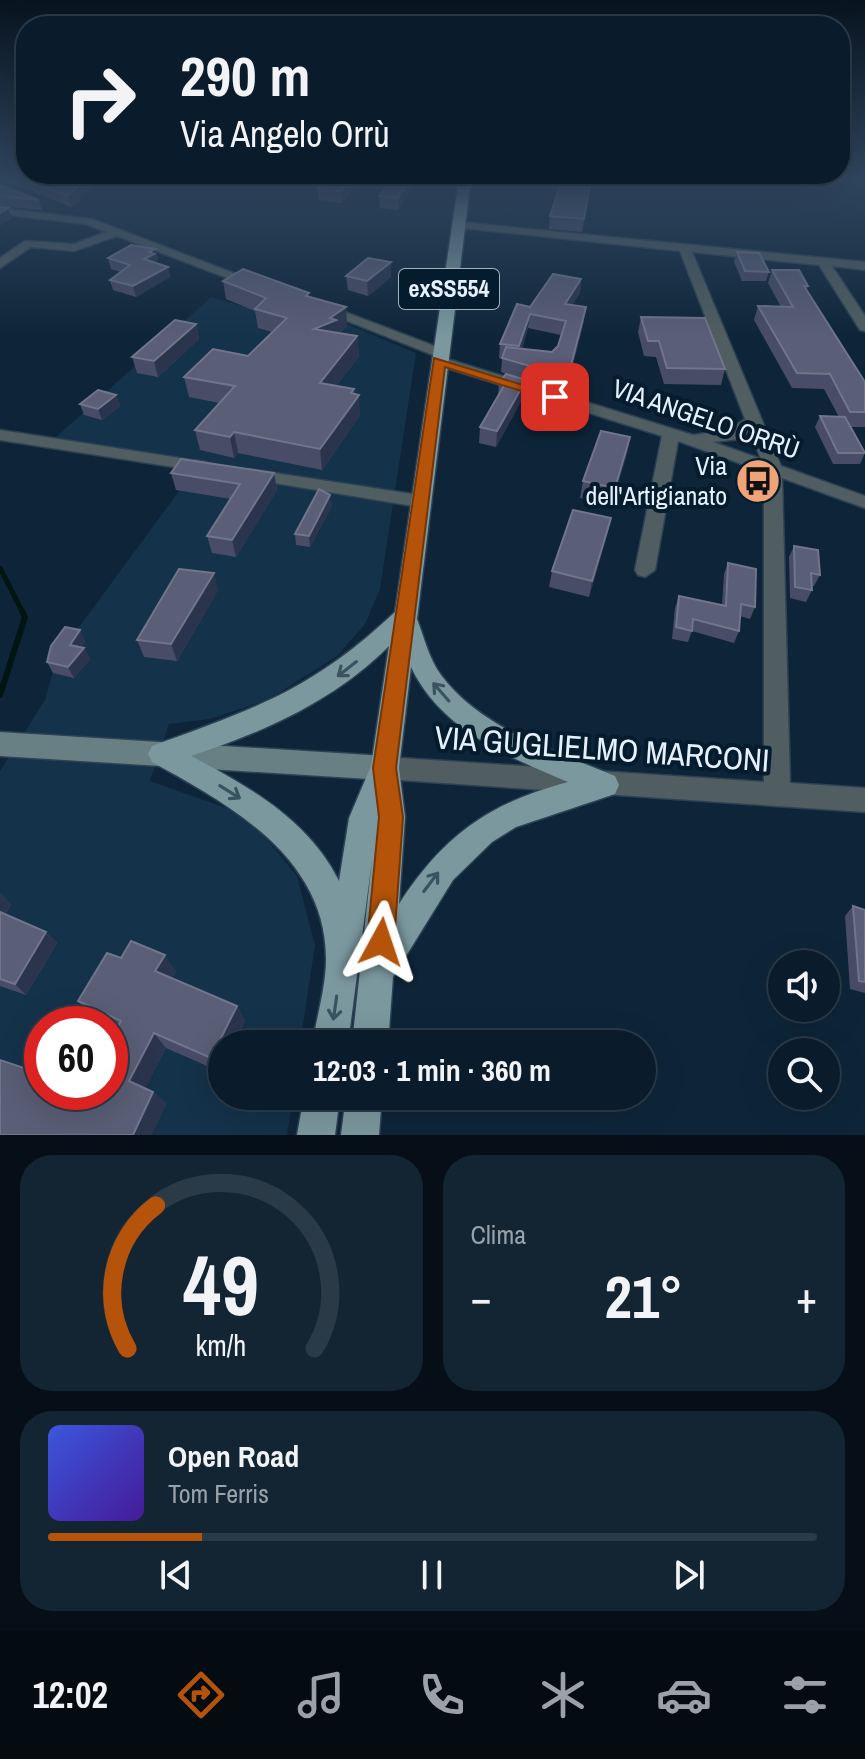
<!DOCTYPE html>
<html lang="it">
<head>
<meta charset="utf-8">
<style>
  :root { --surface:#0a1c2b; --page:#132533; --text:#f1f3f6; --muted:#99a1a9; --line:#2a3a47; --accent:#b45309 }
  body { margin:0; font-family:"Archivo Narrow",sans-serif; background:var(--page); color:var(--text); height:100vh; display:flex; flex-direction:column; font-size:30px; white-space:nowrap }
  * { box-sizing:border-box; margin:0 }
  p { font-size:26px; color:var(--muted) }
  .icon { flex:none; width:44px; height:44px; fill:none; stroke:currentColor; stroke-width:2; stroke-linecap:round; stroke-linejoin:round }
  .map { position:relative; height:1135px; overflow:hidden }
  .details { display:flex; flex-direction:column; gap:20px; padding:20px; background:#060f18; flex:1 }
  .details>* { flex:none }
  .hud { position:absolute; left:16px; top:16px; width:834px; height:168px; border-radius:32px; box-shadow:0 8px 32px #0002,0 0 0 2px var(--line); background:#0a1c2b; color:var(--text); overflow:hidden }
  .fabs { position:absolute; left:768px; top:950px; display:grid; gap:16px }
  .fabs a { display:grid; place-items:center; width:72px; height:72px; border-radius:50%; background:var(--surface); box-shadow:0 8px 32px #0002,0 0 0 2px var(--line); font-size:40px }
  .speed { position:absolute; left:24px; top:1006px; display:flex; gap:16px; font-size:40px; font-weight:700; text-align:center }
  .speed>* { display:grid; place-content:center; width:104px; height:104px; border-radius:50%; background:var(--surface); box-shadow:0 8px 32px #0002,0 0 0 2px var(--line); line-height:1 }
  .speed .limit { border:12px solid #d22; background:#fff; color:#111 }
  .pin { position:absolute; display:grid; place-items:center; width:68px; height:68px; color:#fff; margin:-34px; border-radius:16px; box-shadow:0 4px 12px #0006 }
  .me { position:absolute; width:88px; margin:-44px; rotate:5deg; stroke-linejoin:round; filter:drop-shadow(0 0 6px #0008) }
  .turn { display:flex; align-items:center; gap:28px; height:168px; padding:0 32px; font-size:36px }
  .turn .icon { width:104px; height:104px; stroke-width:2.5 }
  .turn b { display:block; font-size:56px; line-height:68px }
  .big { font-size:60px; font-weight:700; line-height:1.1 }
  .details .widget { flex:1; display:flex; flex-direction:column; justify-content:center; gap:12px; min-width:0; padding:0 28px; border-radius:32px; background:var(--page) }
  .details .dial { align-items:center; gap:0 }
  .dial svg { height:208px; overflow:visible; fill:none; stroke:var(--line); stroke-width:7; stroke-linecap:round; text-anchor:middle }
  .dial text { fill:var(--text); stroke:none }
  .song { display:flex; align-items:center; gap:24px }
  .cover { width:96px; height:96px; border-radius:12px; background:linear-gradient(135deg,hsl(230 70% 55%),hsl(260 70% 35%)) }
  .played { height:8px; border-radius:4px; background:linear-gradient(90deg,var(--accent) 20%,var(--line) 20%) }
  .keys { display:flex; justify-content:space-around; direction:ltr }
  .heat { display:flex; justify-content:space-between; align-items:center; font-size:44px; direction:ltr }
  .details .tiles { flex:1; display:grid; gap:20px; grid-template-columns:1fr 1fr }
  .widget:last-child { grid-column:span 2 }
  .trip { position:absolute; left:208px; top:1030px; width:448px; height:80px; border-radius:40px; background:var(--surface); box-shadow:0 8px 32px #0002,0 0 0 2px var(--line); font-weight:700; line-height:80px; text-align:center }
  .tab-bar { display:flex; height:128px; justify-content:space-around; align-items:center; background:#040b11; color:var(--muted) }
  .tab-bar .icon { width:56px; height:56px }
  .tab-bar .on { color:var(--accent) }
  .tab-bar b { font-size:36px; color:var(--text) }
  .map>svg:first-child { display:block }
  .built { fill:#14324a; fill-rule:evenodd }
  .lines { fill:none; stroke-linecap:round; stroke-linejoin:round }
  .stream-far1 { stroke:#001511; stroke-width:5 }
  .stream { stroke:#001511; stroke-width:6 }
  .minor-casing { stroke:#2c4254; stroke-width:3 }
  .secondary-casing { stroke:#2c4254; stroke-width:3 }
  .primary-casing { stroke:#2c4254; stroke-width:3 }
  .minor { fill:#505e61; fill-rule:evenodd }
  .secondary { fill:#687f84; fill-rule:evenodd }
  .primary { fill:#7b989f; fill-rule:evenodd }
  .wall { fill:#494c66; fill-rule:evenodd }
  .shaded-wall { fill:#2a354d }
  .building { fill:#5a5e76; stroke:#70758b; stroke-width:2 }
  .oneway { stroke:#3a5361 }
  .route { fill:#b45309; stroke:#753606; stroke-width:2 }
  .labels { text-anchor:middle; stroke-width:8; stroke-linejoin:round; paint-order:stroke }
  .shield { fill:#051b2e; stroke:#a2b1be; stroke-width:2 }
  .shield-label { font-size:24px; font-weight:bold; fill:#e6f1fc }
  .street-label { font-size:26px; fill:#e6f1fc; stroke:#051b2e }
  .poi-label { font-size:26px; fill:#e6f1fc; stroke:#051b2e; text-anchor:end }
  .near-street-label { font-size:32px; fill:#e6f1fc; stroke:#051b2e }
</style>
</head>
<body>
<div class="map">
<svg width="865" height="1135" viewBox="0 0 865 1135">
  <rect width="100%" height="100%" fill="#0e2539"/>
  <path class="built" d="M262,288L416,353L380,589L365,624L337,656L269,699L210,719L169,724L150,781L229,809L256,826L297,876L315,945L300,1044H222V1096H293L287,1135H0V771L45,700L57,657L188,479L194,458L54,439L211,297L242,306ZM42,1024H110V1092H42Z"/>
  <g class="lines">
    <path class="stream-far1" d="M0,568L23,613"/>
    <path class="stream" d="M0,695L25,617L22,611"/>
    <g class="minor-casing">
      <g id="minor">
        <path d="M0,208L92,219L262,284L251,287L117,236L74,251L31,247L0,268V258L25,241L74,244L106,232L86,224L0,214Z"/>
        <path d="M458,222L865,262V270L832,266L865,316V331L860,330L819,265L692,252L781,466L865,496V508L782,478L790,783L865,788V812L385,779L376,776L372,768L376,760L385,757L764,782V472L678,441L655,570L645,577L638,575L635,570L662,436L434,364L432,361L438,357L317,309L329,306L445,350L447,353L441,357L693,435L729,430L745,419L680,251L454,227V223ZM750,431L761,459L713,442L739,439Z"/>
        <path d="M0,430L206,462L215,467L206,472L0,440Z"/>
        <path d="M249,469L419,495L428,501L419,507L243,478L240,474Z"/>
      </g>
    </g>
    <g class="secondary-casing">
      <path id="secondary" d="M0,732L385,756L395,759L399,768L395,777L385,780L0,756Z"/>
    </g>
    <g class="primary-casing">
      <g id="primary">
        <path d="M459,179H471L417,619C424,637 429,659 441,675C481,729 555,751 615,776L619,785L615,794L516,827L492,842L453,880L393,977L388,1044H352L372,860L348,1044H312C317,1017 326,986 326,959C326,857 230,805 152,762L148,754L152,746C256,708 312,690 395,612ZM389,646L371,766L349,818L339,881C309,820 248,786 191,756C264,732 334,701 389,646ZM411,667C441,730 507,756 568,782C489,803 443,836 399,904L405,817L399,768Z"/>
        <path d="M304,1096H340L335,1135H297Z"/>
        <path d="M346,1096H382L379,1135H341Z"/>
      </g>
    </g>
    <use href="#minor" class="minor"/>
    <use href="#secondary" class="secondary"/>
    <use href="#primary" class="primary"/>
  </g>
  <g class="wall">
    <path d="M1,179H90L93,189L71,207Z"/>
    <path d="M325,179H418L398,210L380,208L379,196L388,184L360,181L342,203L319,200L317,188Z"/>
    <path d="M592,179L582,232L549,229L550,216Z"/>
    <path d="M0,185L39,200L42,210L0,206Z"/>
    <path d="M155,249L158,259L156,260L157,263L168,267L170,277L136,297L113,290L110,280L121,272L111,269L108,258Z"/>
    <path d="M737,252L769,272L766,281H742L734,262Z"/>
    <path d="M772,270L808,286L807,290L865,382V427H850L865,453L860,464H833L815,427L820,416L839,417L824,389L792,388L754,320L758,306L781,307L768,283Z"/>
    <path d="M346,276L391,277L368,296L348,290Z"/>
    <path d="M581,279L580,293L572,305L584,321L566,392L526,380L524,396L496,447L479,443L480,427L498,396L499,383L506,374L501,372L502,359L499,358L500,344L530,307ZM528,328L561,335L558,346L552,352L522,349Z"/>
    <path d="M223,281L310,297L346,307L347,326L339,333L357,336L359,356L336,386L354,389L360,415L322,470L238,453L234,458L200,450L195,430L219,403L189,397L184,377L248,356L272,332L258,328L255,311L226,299Z"/>
    <path d="M641,317L725,369L721,385L664,384L656,357L644,356L638,332Z"/>
    <path d="M196,324L199,339L158,377L137,373L132,357Z"/>
    <path d="M116,395L120,406L102,420L84,415L80,404Z"/>
    <path d="M630,437L627,454L611,505L580,498L583,481Z"/>
    <path d="M171,473H274L277,490L236,557L212,553L207,536L231,499L176,490Z"/>
    <path d="M332,506L310,547L296,545L295,534Z"/>
    <path d="M611,518L607,535L589,597L549,587L552,571Z"/>
    <path d="M794,546L820,575L814,586H812V590L806,602L790,598L789,557Z"/>
    <path d="M728,563L755,607L750,619L740,616L739,631L734,643L692,631L688,642L672,639L675,608L679,596L722,605L724,574Z"/>
    <path d="M218,590L177,661L144,657L137,640Z"/>
    <path d="M80,630L85,641L81,647L84,648L90,659L74,678L53,673L47,662Z"/>
    <path d="M0,893L11,905L5,914L46,932L57,943L26,995L0,986Z"/>
    <path d="M853,906L865,910V993L850,989L845,916Z"/>
    <path d="M121,958L176,971L172,978L237,1006L245,1021L234,1044H222V1069L221,1072L166,1048L145,1088L153,1092L166,1104L151,1135H0L42,1092H110L117,1027L93,1017L78,1001Z"/>
  </g>
  <g class="shaded-wall">
    <path d="M88,179H90L93,189L71,207L67,196Z"/>
    <path d="M351,179H360V181L342,203L341,191Z"/>
    <path d="M410,179H418L398,210V198Z"/>
    <path d="M8,208L12,218L0,226V213Z"/>
    <path d="M155,249L158,259L156,260L157,264L144,259L149,252Z"/>
    <path d="M391,262V277L368,296L367,281Z"/>
    <path d="M168,267L170,277L136,297L133,286Z"/>
    <path d="M581,279L580,293L563,319L565,304Z"/>
    <path d="M346,307L347,326L337,334L314,329Z"/>
    <path d="M586,307L584,321L566,392L568,377Z"/>
    <path d="M530,314L528,328L518,361L519,346Z"/>
    <path d="M196,324L199,339L158,377L154,361Z"/>
    <path d="M357,336L359,356L322,404L320,383Z"/>
    <path d="M526,380L524,396L496,447L497,431Z"/>
    <path d="M354,389L355,400L359,395L360,415L322,470L320,449Z"/>
    <path d="M116,395L120,406L102,420L98,409Z"/>
    <path d="M234,432L238,453L234,458L230,437Z"/>
    <path d="M630,437L627,454L611,505L615,488Z"/>
    <path d="M274,473L277,490L236,557L232,540Z"/>
    <path d="M330,495L332,506L310,547L309,536Z"/>
    <path d="M611,518L607,535L589,597L592,581Z"/>
    <path d="M214,573L218,590L177,661L171,644Z"/>
    <path d="M80,630L85,641L76,656L70,645Z"/>
    <path d="M84,648L90,659L74,678L68,667Z"/>
    <path d="M0,893L11,905L1,919L0,918Z"/>
    <path d="M46,932L57,943L26,995L15,984Z"/>
    <path d="M165,955L176,971L167,987L155,971Z"/>
    <path d="M237,1006L245,1021L234,1044H222V1069L221,1072L211,1058Z"/>
    <path d="M154,1033L166,1048L143,1093L129,1081Z"/>
    <path d="M153,1092L166,1104L151,1135H133Z"/>
  </g>
  <g class="building">
    <path d="M23,179H88L67,196Z"/>
    <path d="M325,179H351L341,191L317,188Z"/>
    <path d="M392,179H410L398,198L379,196Z"/>
    <path d="M562,179H591L584,219L550,216Z"/>
    <path d="M0,185L39,200L0,196Z"/>
    <path d="M0,207L8,208L0,213Z"/>
    <path d="M131,245L155,249L149,252L154,254L144,259L168,267L133,286L110,280L130,265L108,258Z"/>
    <path d="M737,252L759,253L769,272L745,271Z"/>
    <path d="M368,258L391,262L367,281L346,276Z"/>
    <path d="M243,269L309,293L306,296L346,307L330,318L336,320L314,329L357,336L320,383L354,389L351,393L359,395L320,449L234,432L230,437L195,430L235,386L184,377L213,349L248,356L287,318L255,309L266,298L223,281Z"/>
    <path d="M772,270H799L808,286H804L865,382V412H850L830,374L797,373L758,306L793,307Z"/>
    <path d="M553,274L581,279L565,304L586,307L568,377L502,358L506,347L552,352L558,346L566,321L530,314L519,346L500,344L517,304L530,307Z"/>
    <path d="M641,317L705,318L725,369L667,368L659,341H648Z"/>
    <path d="M175,320L196,324L154,361L132,357Z"/>
    <path d="M506,374L526,380L497,431L480,427L505,384L499,383Z"/>
    <path d="M98,390L116,395L98,409L80,404Z"/>
    <path d="M820,416L845,417L865,453H838Z"/>
    <path d="M601,431L630,437L615,488L583,481Z"/>
    <path d="M181,459L274,473L232,540L207,536L240,484L171,473Z"/>
    <path d="M319,489L330,495L309,536L295,534Z"/>
    <path d="M573,510L611,518L592,581L552,571Z"/>
    <path d="M794,546L818,550L820,575L811,573L812,590L795,587Z"/>
    <path d="M728,563L756,569L755,607L741,604L739,631L693,619L692,631L676,627L679,596L726,606Z"/>
    <path d="M179,569L214,573L171,644L137,640Z"/>
    <path d="M65,627L80,630L70,645L84,648L68,667L47,662L51,646Z"/>
    <path d="M853,906L865,910V982L859,981Z"/>
    <path d="M0,912L46,932L15,984L0,979Z"/>
    <path d="M131,941L165,955L155,971L237,1006L211,1058L154,1033L129,1081L153,1092L133,1135H0V1060L42,1074V1092H110V1039L121,1021L78,1001L107,953L121,958Z"/>
  </g>
  <defs><path id="oneway-shaft" d="M-6 0H5M1.5-3L5.5 0L1.5 3" fill="none" stroke-width="1.6" stroke-linecap="round" stroke-linejoin="round" transform="scale(2)"/></defs>
  <g class="oneway">
    <use href="#oneway-shaft" transform="translate(347 669) rotate(142)"/>
    <use href="#oneway-shaft" transform="translate(441 692) rotate(-131)"/>
    <use href="#oneway-shaft" transform="translate(230 792) rotate(32)"/>
    <use href="#oneway-shaft" transform="translate(431 882) rotate(-53)"/>
    <use href="#oneway-shaft" transform="translate(335 1008) rotate(98)"/>
  </g>
  <linearGradient id="sky" x2="0" y2="1"><stop stop-color="#08141f"/><stop offset="0.53" stop-color="#30465f"/><stop offset="1" stop-color="#30465f" stop-opacity="0"/></linearGradient>
  <rect width="865" height="338" fill="url(#sky)"/>
  <path class="route" d="M434,358L562,397L550,400L445,367L396,768L403,817L394,942L390,952L381,956L371,952L367,942L379,817L373,768Z"/>
  <defs>
    <g id="bus-disc" transform="scale(2.3)"><circle r="9.5" fill="#efa376" stroke="#051b2e"/><path d="M-5-6H5V4H4V6H2V4H-2V6H-4V4H-5ZM-3.5-4V0h7V-4ZM-3.5 1.2v1.5H-2V1.2ZM2 1.2v1.5H3.5V1.2Z" fill="#111"/></g>
  </defs>
  <g fill-rule="evenodd">
    <use href="#bus-disc" x="758" y="481"/>
  </g>
  <g class="labels">
    <rect class="shield" x="399" y="269" width="100" height="40" rx="6"/>
    <g class="shield-label">
      <text x="449" y="297">exSS554</text>
    </g>
    <g class="street-label">
      <text transform="translate(706 419) rotate(19)" y="9">VIA ANGELO ORRÙ</text>
    </g>
    <g class="poi-label">
      <text x="727" y="475">Via<tspan x="727" dy="30">dell'Artigianato</tspan></text>
    </g>
    <g class="near-street-label">
      <text transform="translate(602 749) rotate(4)" y="11">VIA GUGLIELMO MARCONI</text>
    </g>
  </g>
</svg>
<div class="fabs">
<a><svg class="icon" aria-label="sound" viewBox="0 0 24 24"><path d="M4 9h4l5-4v14l-5-4H4zM17 9q2 3 0 6"/></svg></a>
<a><svg class="icon" aria-label="search" viewBox="0 0 24 24"><circle cx="10" cy="10" r="6"/><path d="M15 15l6 6"/></svg></a>
</div>
<div class="speed"><div class="limit">60</div></div>
<div class="pin" style="left:555px;top:397px;background:#d93025"><svg class="icon" aria-label="arrive" viewBox="0 0 24 24"><path d="M6 21V4h12l-3 4 3 4H6"/></svg></div>
<svg class="me" style="left:381px;top:942px" viewBox="-20 -20 40 40"><path d="M0-17L14 15 0 8-14 15z" fill="#b45309" stroke="#fff" stroke-width="4"/></svg>
<div class="trip">12:03 · 1 min · 360 m</div>
<div class="hud">
<div class="turn"><svg class="icon" aria-label="right" viewBox="0 0 24 24"><path d="M7 20v-9h11M14 6l5 5-5 5"/></svg><div><b>290 m</b>Via Angelo Orrù</div></div>
</div>
</div>
<section class="details">
<div class="tiles">
<div class="widget dial"><svg viewBox="0 0 100 80">
<path d="M14 69A42 42 0 1 1 86 69"/>
<path d="M14 69A42 42 0 0 1 25 14" stroke="#b45309"/>
<text x="50" y="56" font-size="32" font-weight="700">49</text>
<text x="50" y="72" font-size="11">km/h</text>
</svg></div>
<div class="widget"><p>Clima</p>
<div class="heat"><a>−</a><b class="big">21°</b><a>+</a></div>
</div>
<div class="widget">
<div class="song"><i class="cover"></i><div><b>Open Road</b><p>Tom Ferris</p></div></div>
<div class="played"></div>
<div class="keys"><svg class="icon" aria-label="previous" viewBox="0 0 24 24"><path d="M18 5L8 12l10 7zM5 5v14"/></svg><svg class="icon" aria-label="pause" viewBox="0 0 24 24"><path d="M8 5v14M16 5v14"/></svg><svg class="icon" aria-label="next" viewBox="0 0 24 24"><path d="M6 5l10 7-10 7zM19 5v14"/></svg></div>
</div>
</div>
</section>
<nav class="tab-bar">
<b>12:02</b>
<svg class="icon on" aria-label="directions" viewBox="0 0 24 24"><path d="M12 3l9 9-9 9-9-9zM9 14v-3h6M13 9l2 2-2 2"/></svg>
<svg class="icon" aria-label="music" viewBox="0 0 24 24"><path d="M9 18V5l10-2v13"/><circle cx="6" cy="18" r="3"/><circle cx="16" cy="16" r="3"/></svg>
<svg class="icon" aria-label="phone" viewBox="0 0 24 24"><path d="M5 4h4l2 5-3 2q2 4 5 5l2-3 5 2v4C11 20 4 13 5 4z"/></svg>
<svg class="icon" aria-label="climate" viewBox="0 0 24 24"><path d="M12 3v18M4 7l16 10M4 17L20 7"/></svg>
<svg class="icon" aria-label="car" viewBox="0 0 24 24"><path d="M5 17H2v-5l4-1 3-4h7l3 4 3 1v5h-3M9 17h6M6 11h13"/><circle cx="7" cy="17" r="2"/><circle cx="17" cy="17" r="2"/></svg>
<svg class="icon" aria-label="filters" viewBox="0 0 24 24"><path d="M4 7h16M4 17h16"/><circle cx="9" cy="7" r="2"/><circle cx="15" cy="17" r="2"/></svg>
</nav>
</body>
</html>
